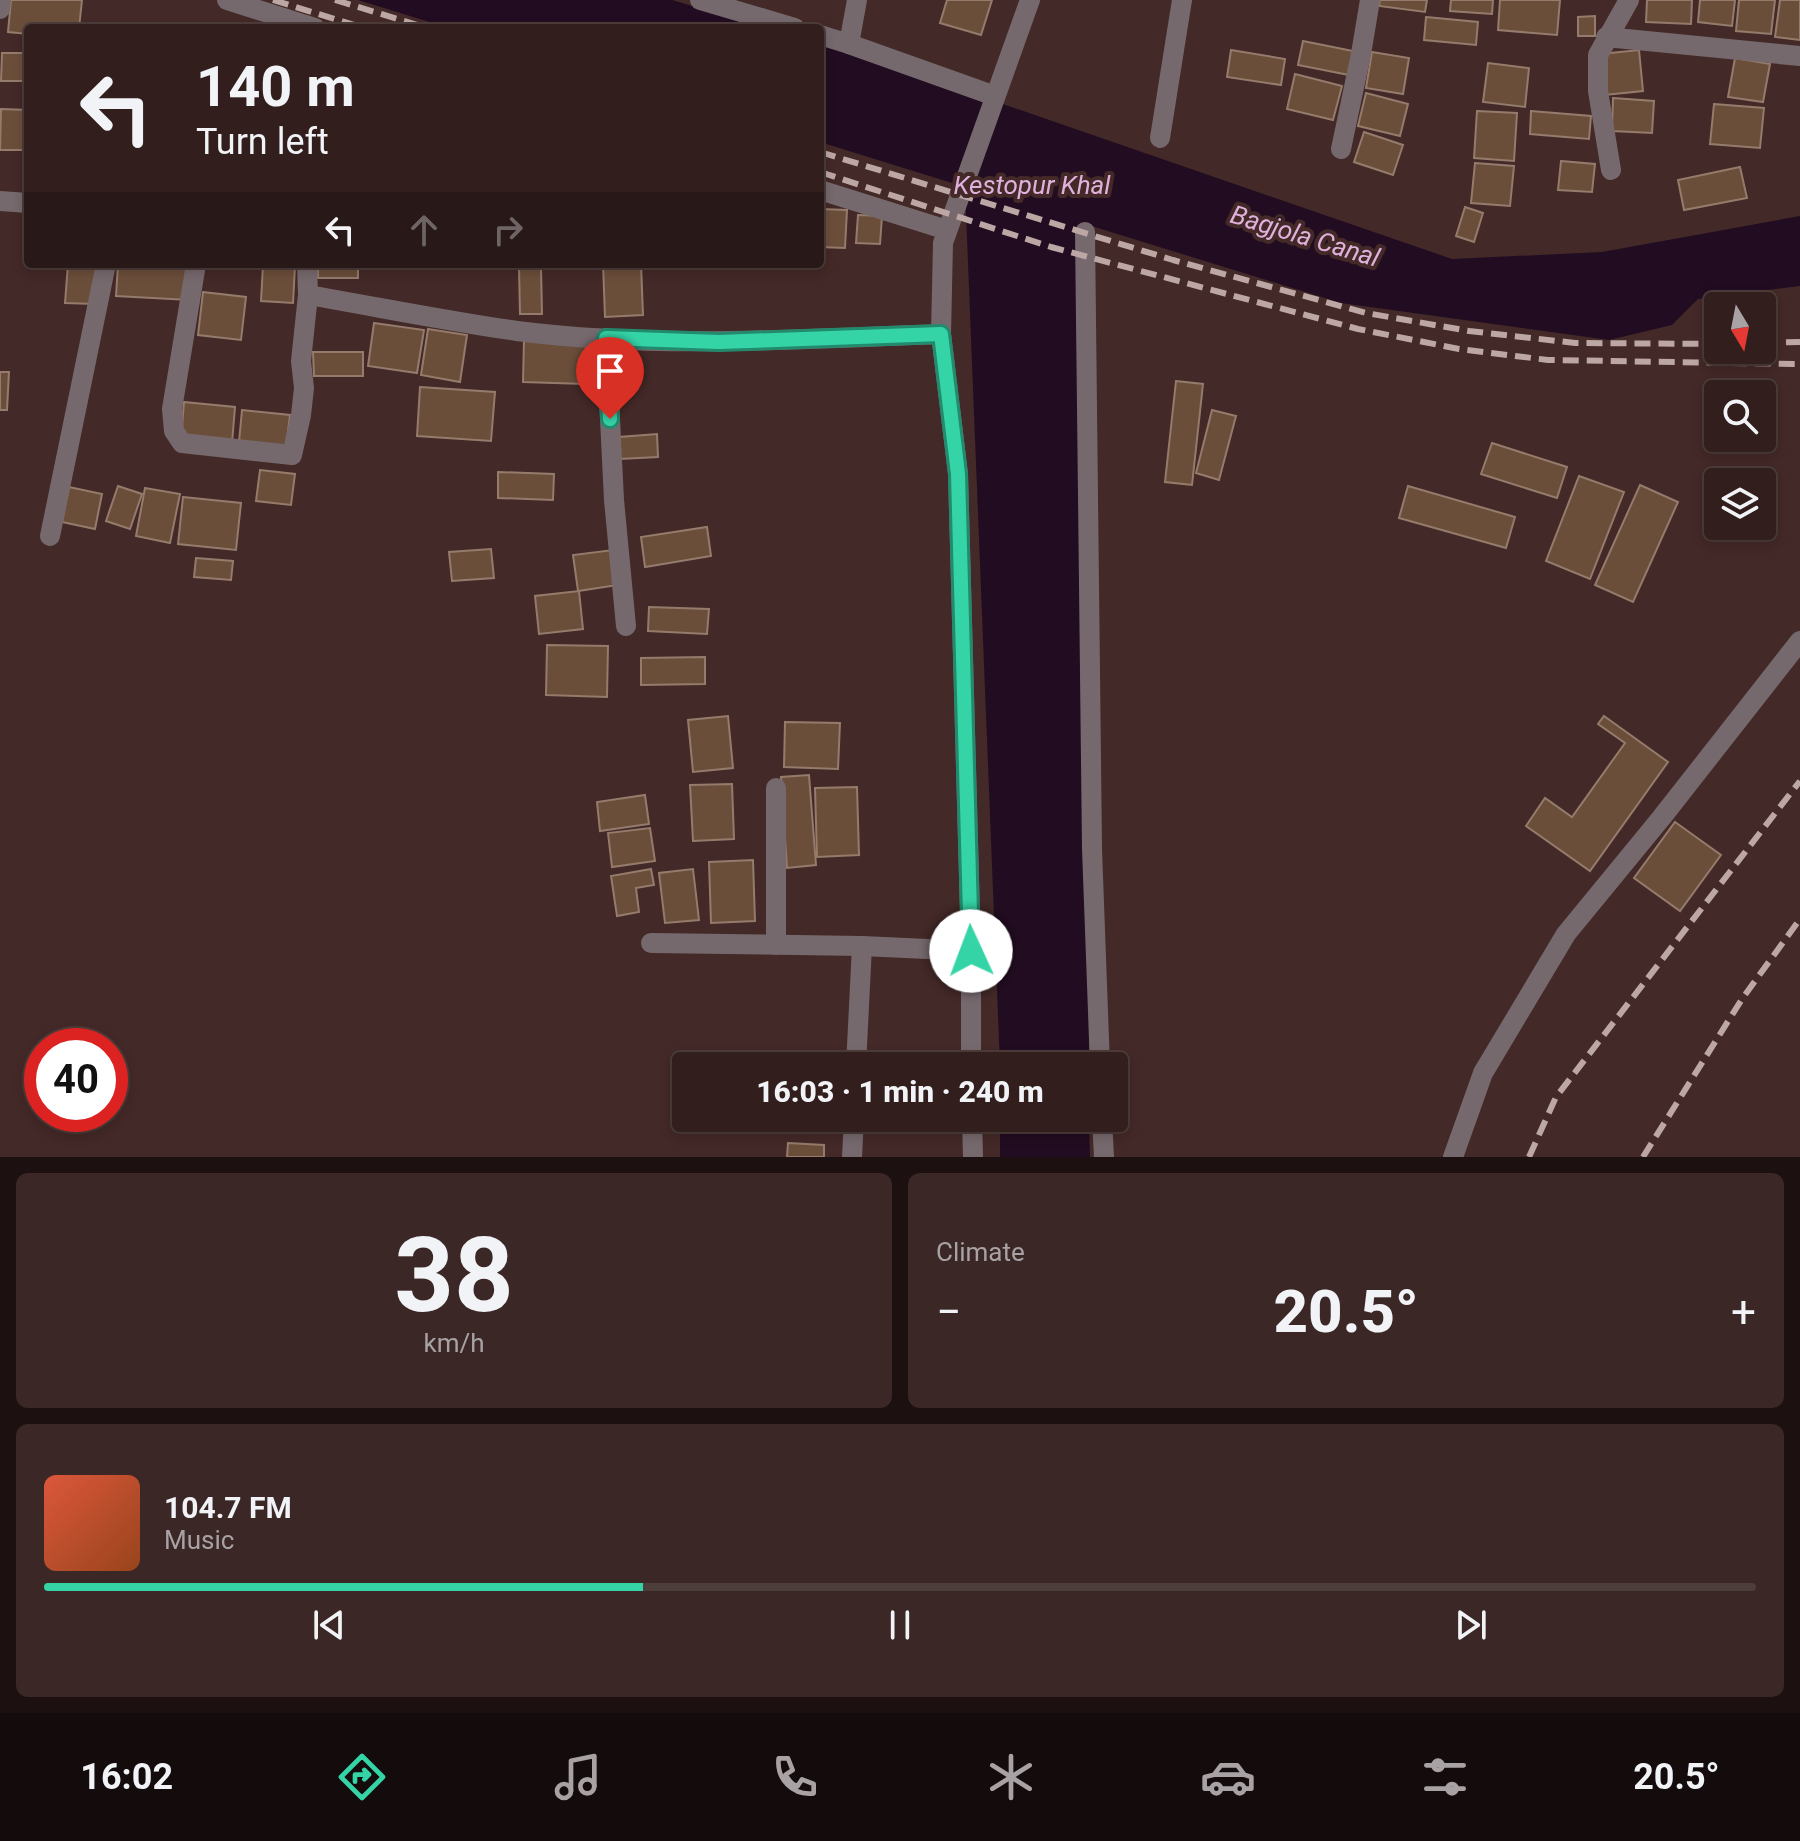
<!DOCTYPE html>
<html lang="en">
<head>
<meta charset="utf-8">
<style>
  :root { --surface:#321f1d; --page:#3a2726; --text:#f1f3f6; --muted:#a8a2a4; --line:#4d3d3b; --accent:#35d4a7 }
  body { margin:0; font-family:Roboto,sans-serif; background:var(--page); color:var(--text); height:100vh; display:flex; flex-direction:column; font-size:30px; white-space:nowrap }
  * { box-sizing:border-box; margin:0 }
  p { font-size:26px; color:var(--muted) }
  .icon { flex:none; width:44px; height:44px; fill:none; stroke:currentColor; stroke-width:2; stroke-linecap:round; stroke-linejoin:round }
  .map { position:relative; height:1157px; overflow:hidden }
  .side { display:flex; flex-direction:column; gap:16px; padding:16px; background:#1c1110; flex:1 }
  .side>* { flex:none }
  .banner { position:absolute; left:24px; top:24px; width:800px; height:244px; border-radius:8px; box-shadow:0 4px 12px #0003,0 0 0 2px var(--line); background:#321f1d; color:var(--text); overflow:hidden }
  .needle { width:52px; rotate:170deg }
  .fabs { position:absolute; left:1704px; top:292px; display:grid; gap:16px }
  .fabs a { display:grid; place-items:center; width:72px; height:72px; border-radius:8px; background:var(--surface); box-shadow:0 4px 12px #0003,0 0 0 2px var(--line); font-size:40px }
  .speed { position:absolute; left:24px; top:1028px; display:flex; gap:16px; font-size:40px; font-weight:700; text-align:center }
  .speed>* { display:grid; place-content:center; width:104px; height:104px; border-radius:50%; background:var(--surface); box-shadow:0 4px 12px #0003,0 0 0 2px var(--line); line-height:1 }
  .speed .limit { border:12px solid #d22; background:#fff; color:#111 }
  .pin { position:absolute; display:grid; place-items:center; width:68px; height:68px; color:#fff; margin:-82px -34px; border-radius:50% 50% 50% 0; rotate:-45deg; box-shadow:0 0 8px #0007 }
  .pin .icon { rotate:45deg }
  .me { position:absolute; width:88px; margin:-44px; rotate:358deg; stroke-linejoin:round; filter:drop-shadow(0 0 6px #0008) }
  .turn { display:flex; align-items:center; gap:28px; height:168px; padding:0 40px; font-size:36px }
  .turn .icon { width:104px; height:104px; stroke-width:2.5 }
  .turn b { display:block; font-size:56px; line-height:68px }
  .lanes { display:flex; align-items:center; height:76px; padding:0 40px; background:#0003; justify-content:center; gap:40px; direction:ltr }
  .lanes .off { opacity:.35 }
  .big { font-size:60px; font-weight:800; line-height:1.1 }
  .side .tile { flex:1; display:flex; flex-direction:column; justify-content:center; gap:12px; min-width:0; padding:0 28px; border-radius:12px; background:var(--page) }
  .side .dial { align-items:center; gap:0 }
  .dial b { font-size:104px; line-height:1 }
  .song { display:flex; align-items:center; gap:24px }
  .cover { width:96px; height:96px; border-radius:12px; background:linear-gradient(135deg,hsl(10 70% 55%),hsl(20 70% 35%)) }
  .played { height:8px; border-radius:4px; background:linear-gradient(90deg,var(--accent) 35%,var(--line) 35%) }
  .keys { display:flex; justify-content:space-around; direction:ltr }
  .heat { display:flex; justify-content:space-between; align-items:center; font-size:44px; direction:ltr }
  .side .tiles { flex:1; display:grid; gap:16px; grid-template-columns:1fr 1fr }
  .tile:last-child { grid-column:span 2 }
  .trip { position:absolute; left:672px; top:1052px; width:456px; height:80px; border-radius:8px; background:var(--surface); box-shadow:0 4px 12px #0003,0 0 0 2px var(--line); font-weight:800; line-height:80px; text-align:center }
  .tab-bar { display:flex; height:128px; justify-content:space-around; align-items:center; background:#140c0c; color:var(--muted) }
  .tab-bar .icon { width:56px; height:56px }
  .tab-bar .selected { color:var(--accent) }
  .tab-bar b { font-size:36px; color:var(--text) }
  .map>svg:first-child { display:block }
  .water { fill:#220c21 }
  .building { fill:#6b4e3a; stroke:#947b6b; stroke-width:2 }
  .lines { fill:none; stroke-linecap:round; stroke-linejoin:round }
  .minor { stroke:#76696d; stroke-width:20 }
  .rail { stroke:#bca7a5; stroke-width:6; stroke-dasharray:16 8; stroke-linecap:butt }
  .route-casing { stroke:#228a6d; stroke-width:20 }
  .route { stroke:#35d4a7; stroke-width:14 }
  .labels { text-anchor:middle; stroke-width:8; stroke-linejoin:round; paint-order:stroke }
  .water-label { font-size:26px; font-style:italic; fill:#e1b1dd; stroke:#432927 }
</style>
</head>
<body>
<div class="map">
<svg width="1800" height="1157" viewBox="0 0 1800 1157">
  <rect width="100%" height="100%" fill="#432927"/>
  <g class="water">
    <path d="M358,0H672L766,28H449Z"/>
    <path d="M820,44L878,61L1452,259L1602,252L1800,216V286L1698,299L1672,325L1609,340L1341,303L1085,224L1089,1066H1000L965,187L820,142Z"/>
    <path d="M1000,1118H1089L1090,1157H1000Z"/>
  </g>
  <g class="building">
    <path d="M11,0H82L79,28H28V34L8,32Z"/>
    <path d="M947,0H992L981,35L940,23Z"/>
    <path d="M1380,0H1427L1425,12L1379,6Z"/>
    <path d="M1451,0H1493L1492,14L1450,11Z"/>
    <path d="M1500,0H1560L1557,35L1498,30Z"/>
    <path d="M1647,0H1692L1691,24L1646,22Z"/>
    <path d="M1700,0H1735L1732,26L1698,22Z"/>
    <path d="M1739,0H1775L1771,34L1736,31Z"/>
    <path d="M1780,0H1800V40L1775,37Z"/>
    <path d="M1595,16V36H1578V17Z"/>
    <path d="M1426,17L1478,22L1476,45L1424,40Z"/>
    <path d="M1303,41L1353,51L1349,75L1298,65Z"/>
    <path d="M1231,50L1285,59L1281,85L1227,77Z"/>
    <path d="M1639,50L1643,91L1605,95L1601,54Z"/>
    <path d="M1372,52L1409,58L1403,94L1366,88Z"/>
    <path d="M2,53H28V81H1Z"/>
    <path d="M1735,58L1770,64L1763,102L1728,97Z"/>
    <path d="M1488,63L1529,68L1525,107L1483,102Z"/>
    <path d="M1295,74L1342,86L1333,120L1287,109Z"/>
    <path d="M1366,93L1408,104L1400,136L1358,126Z"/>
    <path d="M1613,98L1654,101L1652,133L1612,131Z"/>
    <path d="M1714,104L1764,108L1760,148L1710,144Z"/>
    <path d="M1,109L28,110V150H0Z"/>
    <path d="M1477,111L1517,113L1514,161L1474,158Z"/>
    <path d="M1531,111L1591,116L1589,139L1530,134Z"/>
    <path d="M1364,132L1403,145L1393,175L1354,162Z"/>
    <path d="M1561,161L1595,164L1592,192L1558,190Z"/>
    <path d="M1475,163L1514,166L1510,206L1471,203Z"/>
    <path d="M1740,167L1747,198L1684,210L1678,180Z"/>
    <path d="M1465,207L1483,213L1474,242L1456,236Z"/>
    <path d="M820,209L847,210L845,248L820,247Z"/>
    <path d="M858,215L882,216L880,244L856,243Z"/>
    <path d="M68,264H96L95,304L65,303Z"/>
    <path d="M118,264H191L189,300L116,296Z"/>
    <rect x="318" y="264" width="40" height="14"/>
    <path d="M603,264H641L643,315L605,317Z"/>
    <path d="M263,265L295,266L293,303L261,301Z"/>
    <path d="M519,268H541L542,314H520Z"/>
    <path d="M203,292L246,297L241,340L198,335Z"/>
    <path d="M374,323L424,330L417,373L368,366Z"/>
    <path d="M428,329L467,335L460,382L421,375Z"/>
    <path d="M524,339L586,341L585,384L523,382Z"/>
    <path d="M313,352H363V376H314Z"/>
    <path d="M0,372H9L7,410H0Z"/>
    <path d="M1176,381L1203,384L1192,485L1165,482Z"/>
    <path d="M420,387L495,392L491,441L417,436Z"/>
    <path d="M184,402L235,407L232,443L181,439Z"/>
    <path d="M242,410L290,415L286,447L239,442Z"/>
    <path d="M1212,410L1236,416L1219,480L1196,473Z"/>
    <path d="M657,434L658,457L620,459L619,437Z"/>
    <path d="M1492,443L1567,467L1557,498L1481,474Z"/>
    <path d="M260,470L295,474L291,505L256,501Z"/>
    <path d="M498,472L554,474L553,500L498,498Z"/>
    <path d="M1579,476L1624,492L1590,579L1546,561Z"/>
    <path d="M1640,485L1678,502L1633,602L1595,585Z"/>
    <path d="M118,486L142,494L130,529L106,521Z"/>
    <path d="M1408,486L1515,517L1506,548L1399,518Z"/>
    <path d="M69,487L102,494L95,529L62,522Z"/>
    <path d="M145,488L180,494L170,543L136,536Z"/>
    <path d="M183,497L241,503L236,550L178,544Z"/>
    <path d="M707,527L711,556L645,567L641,537Z"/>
    <path d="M491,549L494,578L452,581L449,552Z"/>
    <path d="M613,550L618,585L578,591L573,555Z"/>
    <path d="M196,558L233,561L231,580L194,577Z"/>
    <path d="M579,591L583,629L539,634L535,596Z"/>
    <path d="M649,607L709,609L707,634L648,631Z"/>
    <path d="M547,645L608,646L607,697L546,695Z"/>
    <path d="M705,657V684L641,685V658Z"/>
    <path d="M728,716L733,768L693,772L688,720Z"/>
    <path d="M1604,716L1668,762L1590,871L1526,826L1545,798L1572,817L1625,743L1598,724Z"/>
    <path d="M785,722L840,723L838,769L784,767Z"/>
    <path d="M809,775L816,865L787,868L781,777Z"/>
    <path d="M732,784L734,839L693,841L690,785Z"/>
    <path d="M857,787L859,855L817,857L815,788Z"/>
    <path d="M645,795L649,824L600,831L597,802Z"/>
    <path d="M1675,822L1721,855L1680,911L1634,878Z"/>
    <path d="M650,828L655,861L612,867L608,833Z"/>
    <path d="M753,860L755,921L711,923L709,862Z"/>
    <path d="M651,869L654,885L636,888L639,912L617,916L611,876Z"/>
    <path d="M693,869L699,920L665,923L659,873Z"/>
    <path d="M788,1143L824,1145V1157H787Z"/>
  </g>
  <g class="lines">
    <g class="minor">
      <path d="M227,0L315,28"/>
      <path d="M700,0L795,28"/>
      <path d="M0,9L1,0"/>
      <path d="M820,35L849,44L857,0"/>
      <path d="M1606,37L1800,56"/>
      <path d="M849,44L995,96"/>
      <path d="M1160,138L1182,0"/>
      <path d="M1341,149L1361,54L1370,0"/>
      <path d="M1611,170L1598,91V55L1629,0"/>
      <path d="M820,190L947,230"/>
      <path d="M0,201L28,203"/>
      <path d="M1085,232L1092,849L1100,1066"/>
      <path d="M196,264L172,409L174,431L182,443L292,455L301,415L304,388L301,361L308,295"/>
      <path d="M307,264L308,295C378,307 447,321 517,331C658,349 800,339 941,334"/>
      <path d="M606,338L614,500L626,626"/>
      <path d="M50,536L106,264"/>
      <path d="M776,788V945"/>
      <path d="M651,943L862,946L971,951"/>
      <path d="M856,1066L862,946"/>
      <path d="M971,1066V951L958,474L941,334L943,243L1030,0"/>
      <path d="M972,1118L973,1157"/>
      <path d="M1102,1118L1104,1157"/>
      <path d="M852,1157L854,1118"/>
      <path d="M1453,1157L1483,1073L1566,934L1662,817L1800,641"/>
    </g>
    <g class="rail">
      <path d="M273,0L364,28"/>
      <path d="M335,0L427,28"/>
      <path d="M820,152L1173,260L1366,313L1469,331L1575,343L1718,344"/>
      <path d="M820,172L1051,247L1358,329L1459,349L1548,360L1800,364"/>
      <path d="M1762,343L1800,342"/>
      <path d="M1529,1157L1556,1097L1800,781"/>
      <path d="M1643,1157L1742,999L1800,919"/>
    </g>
  </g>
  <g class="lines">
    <g class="route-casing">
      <path id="route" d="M610,419L606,338L719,342L941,334L958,474L971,951"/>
    </g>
    <use href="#route" class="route"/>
  </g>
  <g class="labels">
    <g class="water-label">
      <text x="1032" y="194">Kestopur Khal</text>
      <text transform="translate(1305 236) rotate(17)" y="9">Bagjola Canal</text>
    </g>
  </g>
</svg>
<div class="fabs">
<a><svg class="needle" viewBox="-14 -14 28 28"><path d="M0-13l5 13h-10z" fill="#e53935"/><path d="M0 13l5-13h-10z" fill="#a8a2a4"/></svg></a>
<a><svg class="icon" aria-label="search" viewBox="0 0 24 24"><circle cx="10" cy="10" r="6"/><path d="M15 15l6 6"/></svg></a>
<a><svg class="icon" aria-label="layers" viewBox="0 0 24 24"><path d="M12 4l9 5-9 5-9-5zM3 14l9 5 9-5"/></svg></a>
</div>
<div class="speed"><div class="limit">40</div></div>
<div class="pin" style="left:610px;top:419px;background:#d93025"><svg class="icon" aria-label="arrive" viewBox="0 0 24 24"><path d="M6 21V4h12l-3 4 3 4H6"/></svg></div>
<svg class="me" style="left:971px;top:951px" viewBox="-20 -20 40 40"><circle r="19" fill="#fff"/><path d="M0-13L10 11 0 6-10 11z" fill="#35d4a7"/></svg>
<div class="trip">16:03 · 1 min · 240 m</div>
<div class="banner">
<div class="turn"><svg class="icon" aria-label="left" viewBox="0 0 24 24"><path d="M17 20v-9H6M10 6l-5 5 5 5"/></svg><div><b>140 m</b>Turn left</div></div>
<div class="lanes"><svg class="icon" aria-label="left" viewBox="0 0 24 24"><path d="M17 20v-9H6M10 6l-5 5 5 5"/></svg><svg class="icon off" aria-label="ahead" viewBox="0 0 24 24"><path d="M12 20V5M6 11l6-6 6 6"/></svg><svg class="icon off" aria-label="right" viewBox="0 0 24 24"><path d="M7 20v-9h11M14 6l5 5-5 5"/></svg></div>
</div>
</div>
<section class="side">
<div class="tiles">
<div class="tile dial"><b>38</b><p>km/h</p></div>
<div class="tile"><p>Climate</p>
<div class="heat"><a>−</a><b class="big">20.5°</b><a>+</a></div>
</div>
<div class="tile">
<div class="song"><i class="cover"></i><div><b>104.7 FM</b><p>Music</p></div></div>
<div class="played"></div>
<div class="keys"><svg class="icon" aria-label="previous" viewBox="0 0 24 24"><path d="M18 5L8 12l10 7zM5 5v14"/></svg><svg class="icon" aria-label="pause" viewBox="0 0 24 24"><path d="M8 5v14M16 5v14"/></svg><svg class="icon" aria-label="next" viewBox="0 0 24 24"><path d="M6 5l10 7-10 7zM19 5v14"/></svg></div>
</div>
</div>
</section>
<nav class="tab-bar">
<b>16:02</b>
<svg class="icon selected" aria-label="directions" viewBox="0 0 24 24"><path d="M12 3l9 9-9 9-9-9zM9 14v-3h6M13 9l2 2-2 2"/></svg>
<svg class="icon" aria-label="music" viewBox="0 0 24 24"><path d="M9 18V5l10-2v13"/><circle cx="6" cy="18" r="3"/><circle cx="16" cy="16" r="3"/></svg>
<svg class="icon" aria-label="phone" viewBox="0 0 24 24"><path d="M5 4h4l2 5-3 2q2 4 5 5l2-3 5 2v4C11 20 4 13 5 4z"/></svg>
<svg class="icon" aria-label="climate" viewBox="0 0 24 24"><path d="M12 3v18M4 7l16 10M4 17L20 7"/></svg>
<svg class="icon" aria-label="car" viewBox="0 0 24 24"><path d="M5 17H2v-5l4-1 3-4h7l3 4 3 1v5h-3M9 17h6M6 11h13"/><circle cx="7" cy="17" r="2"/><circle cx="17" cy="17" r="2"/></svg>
<svg class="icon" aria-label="filters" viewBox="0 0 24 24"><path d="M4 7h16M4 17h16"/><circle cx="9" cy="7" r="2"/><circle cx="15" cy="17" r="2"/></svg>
<b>20.5°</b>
</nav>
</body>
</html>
